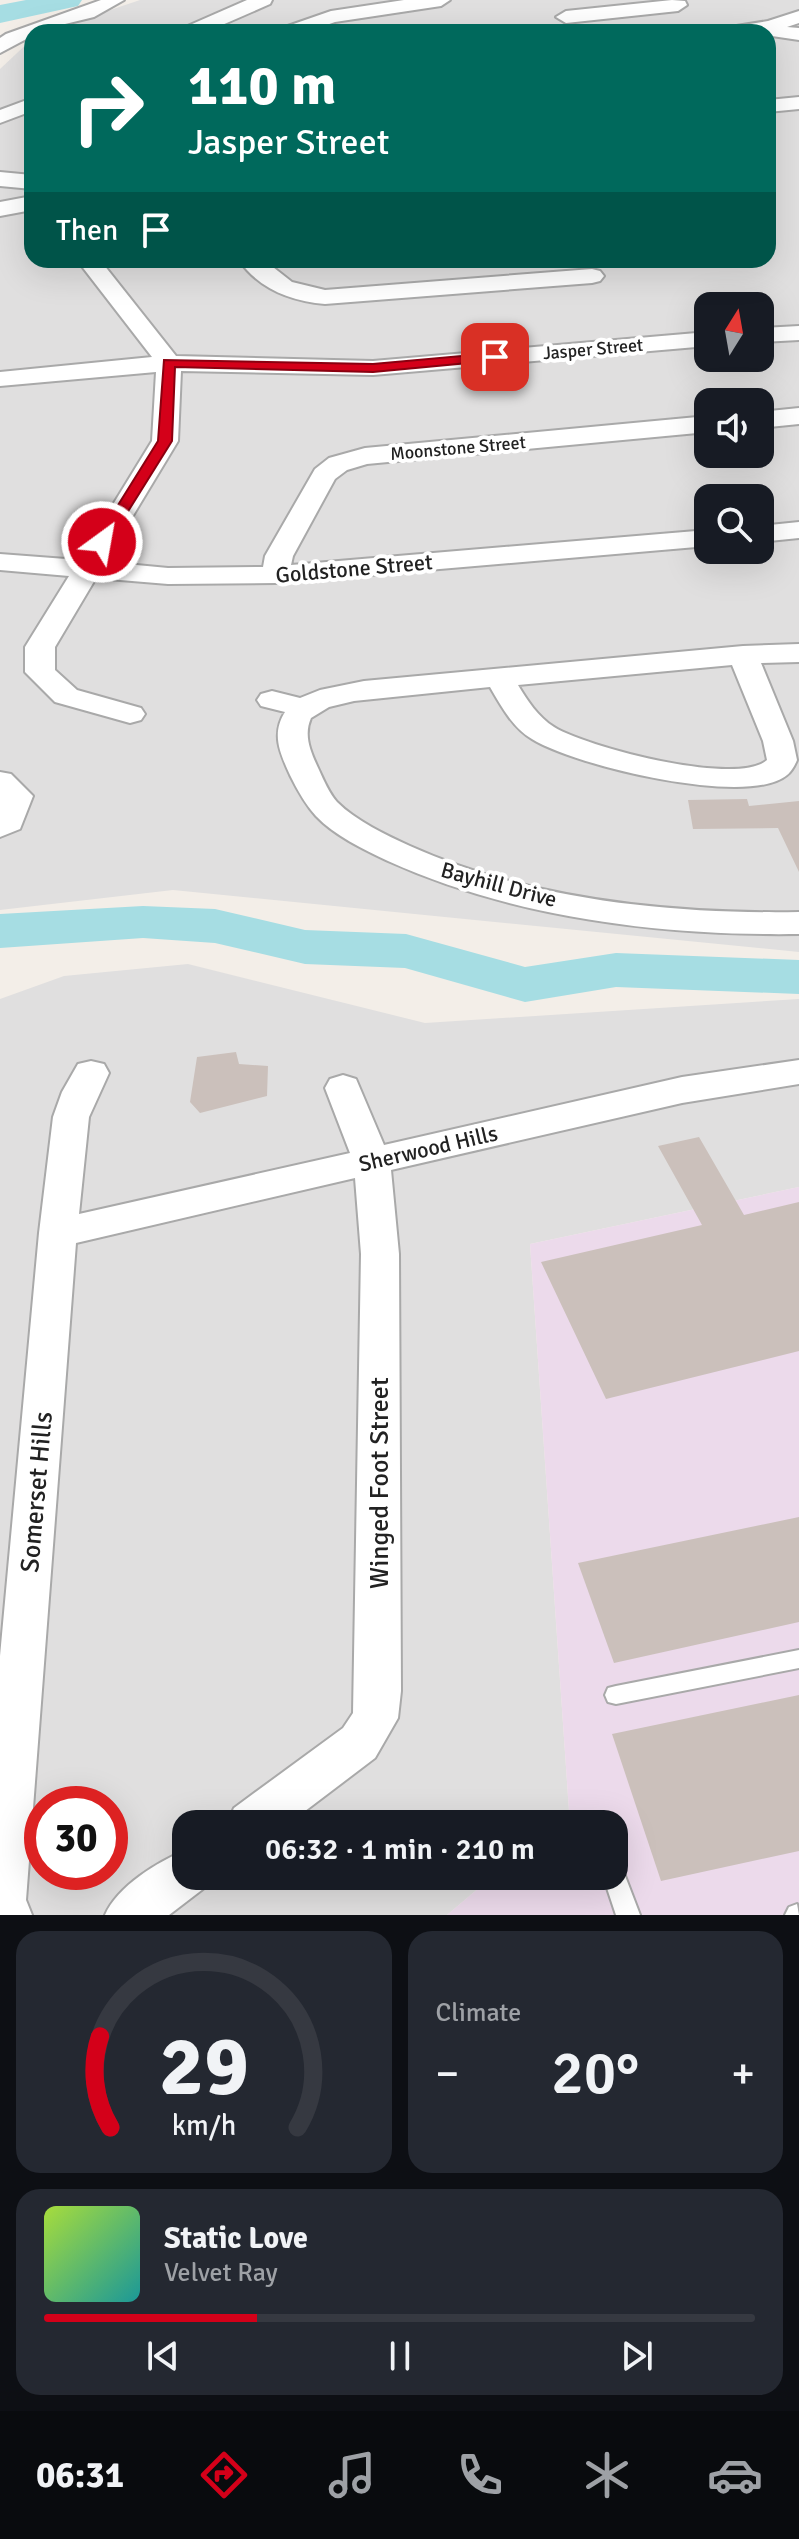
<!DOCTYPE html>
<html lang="en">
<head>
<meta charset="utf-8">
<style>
  :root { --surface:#171b24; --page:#242831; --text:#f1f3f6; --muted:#9ea1a6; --line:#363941; --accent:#d40019 }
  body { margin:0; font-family:Signika,sans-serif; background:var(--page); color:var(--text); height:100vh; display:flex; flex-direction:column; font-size:30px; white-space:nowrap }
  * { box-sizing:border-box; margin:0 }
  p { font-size:26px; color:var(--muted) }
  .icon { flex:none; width:44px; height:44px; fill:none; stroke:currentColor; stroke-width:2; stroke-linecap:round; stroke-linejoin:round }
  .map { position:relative; height:1915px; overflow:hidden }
  .details { display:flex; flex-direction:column; gap:16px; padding:16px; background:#0d0f14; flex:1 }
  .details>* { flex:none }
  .top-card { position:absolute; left:24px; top:24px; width:752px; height:244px; border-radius:24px; box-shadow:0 8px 32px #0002; background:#00695c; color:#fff; overflow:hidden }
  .needle { width:52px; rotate:11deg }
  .buttons { position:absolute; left:694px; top:292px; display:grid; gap:16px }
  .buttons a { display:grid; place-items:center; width:80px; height:80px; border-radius:16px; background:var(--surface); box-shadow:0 8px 32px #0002; font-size:40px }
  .speed { position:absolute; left:24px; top:1786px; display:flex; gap:16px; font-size:40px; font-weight:700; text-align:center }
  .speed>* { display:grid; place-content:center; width:104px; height:104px; border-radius:50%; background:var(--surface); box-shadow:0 8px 32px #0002; line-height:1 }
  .speed .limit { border:12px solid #d22; background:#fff; color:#111 }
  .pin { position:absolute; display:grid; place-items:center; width:68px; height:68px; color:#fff; margin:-34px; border-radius:16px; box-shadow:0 4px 12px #0006 }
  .me { position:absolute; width:88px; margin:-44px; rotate:32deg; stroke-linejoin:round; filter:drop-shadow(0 0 6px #0008) }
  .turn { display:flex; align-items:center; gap:28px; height:168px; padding:0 32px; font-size:36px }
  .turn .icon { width:104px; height:104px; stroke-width:2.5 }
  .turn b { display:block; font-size:56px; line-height:68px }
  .then { display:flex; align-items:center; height:76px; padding:0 32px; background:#0003; gap:16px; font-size:30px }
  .big { font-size:60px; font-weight:600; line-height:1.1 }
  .details .tile { flex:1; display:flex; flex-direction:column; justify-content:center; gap:12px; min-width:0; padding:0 28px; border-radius:24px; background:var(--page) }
  .details .dial { align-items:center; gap:0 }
  .dial svg { height:208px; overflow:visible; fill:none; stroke:var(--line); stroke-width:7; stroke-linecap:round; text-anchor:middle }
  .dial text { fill:var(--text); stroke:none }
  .song { display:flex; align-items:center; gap:24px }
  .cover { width:96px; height:96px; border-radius:12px; background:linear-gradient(135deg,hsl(80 70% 55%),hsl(180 70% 35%)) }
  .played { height:8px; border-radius:4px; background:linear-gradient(90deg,var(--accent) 30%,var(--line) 30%) }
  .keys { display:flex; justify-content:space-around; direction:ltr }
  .heat { display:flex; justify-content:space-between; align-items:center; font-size:44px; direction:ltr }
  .details .tiles { flex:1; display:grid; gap:16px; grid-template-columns:1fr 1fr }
  .tile:last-child { grid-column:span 2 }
  .trip { position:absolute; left:172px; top:1810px; width:456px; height:80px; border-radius:24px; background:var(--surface); box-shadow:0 8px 32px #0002; font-weight:600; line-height:80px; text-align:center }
  .tab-bar { display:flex; height:128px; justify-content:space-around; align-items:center; background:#090b0e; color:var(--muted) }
  .tab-bar .icon { width:56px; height:56px }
  .tab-bar .on { color:var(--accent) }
  .tab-bar b { font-size:36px; color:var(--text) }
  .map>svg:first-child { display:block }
  .residential { fill:#e0dfdf; fill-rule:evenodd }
  .industrial { fill:#ecdaeb }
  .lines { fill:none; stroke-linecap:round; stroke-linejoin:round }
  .river { fill:#a6dde3; fill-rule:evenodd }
  .building { fill:#cbc0bb }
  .lane-casing { stroke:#a9a9a9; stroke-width:4 }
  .street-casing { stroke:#a9a9a9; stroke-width:4 }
  .lane { fill:#fff; fill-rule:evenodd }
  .street { fill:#fff; fill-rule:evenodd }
  .route { fill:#d40019; stroke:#8a0010; stroke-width:2 }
  .labels { text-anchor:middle; stroke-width:8; stroke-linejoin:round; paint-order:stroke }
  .far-street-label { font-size:18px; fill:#222; stroke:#fff }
  .street-label { font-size:22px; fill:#222; stroke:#fff }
  .near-street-label { font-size:26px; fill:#222; stroke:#fff }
</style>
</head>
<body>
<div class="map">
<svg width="799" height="1915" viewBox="0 0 799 1915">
  <rect width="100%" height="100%" fill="#f3eee8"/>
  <g class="residential">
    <path d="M140,0H799V952L173,890L0,910V69L32,39V260H768V32H45ZM708,306H760V358H708ZM708,402H760V454H708ZM708,498H760V550H708Z"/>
    <path d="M188,964L425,1023L799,999V1187L530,1244L569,1811L554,1824H186V1876H493L447,1915H0V999L64,976ZM42,1804H110V1872H42Z"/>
  </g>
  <path class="industrial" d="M799,1187V1915H447L493,1876H614V1824H554L569,1811L530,1244Z"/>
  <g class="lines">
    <g class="river">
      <path d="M26,0H82L78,6L0,23V5Z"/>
      <path d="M143,906L215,909L305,930L406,934L525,967L616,953L799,960V994L616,987L525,1002L405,968L305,964L215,943L143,938L0,948V914Z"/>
    </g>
  </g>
  <g class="building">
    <path d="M747,799L749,806L799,801V872L778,828L693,829L688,800Z"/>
    <path d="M236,1052L239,1064L268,1066L267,1096L200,1113L190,1102L197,1057Z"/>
    <path d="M699,1137L744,1215L799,1202V1351L606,1399L541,1262L702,1225L658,1146Z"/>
    <path d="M799,1517V1622L614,1663L578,1563Z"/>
    <path d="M799,1695V1851L661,1881L612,1734Z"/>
  </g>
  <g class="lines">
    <g class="lane-casing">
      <g id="lane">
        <path d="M799,1650V1668L616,1704L608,1702L605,1695L608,1688L616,1686Z"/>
        <path d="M614,1865L622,1868L640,1915H616L603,1876H614Z"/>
        <path d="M797,1904L799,1915H785L789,1907Z"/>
      </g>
    </g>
    <g class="street-casing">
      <g id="street">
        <path d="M101,0H124L94,17L32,32V36L0,53V38L6,34Z"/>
        <path d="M247,0H272L270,4L206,32H180L183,28Z"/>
        <path d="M404,0H450L441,6L335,22L307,32H279L282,28L331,11Z"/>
        <path d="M672,0L685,1L687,5L678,11L566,23L556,17L566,11Z"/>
        <path d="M799,11V23L787,27L799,28V40L772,36L768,32H721L724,28L768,21Z"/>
        <path d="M799,97V109L768,112V100Z"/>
        <path d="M32,98V111L0,123V110Z"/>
        <path d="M0,172L32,175V189L0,186Z"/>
        <path d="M32,196V210L0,216V202Z"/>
        <path d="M77,260H100L176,356L373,361L708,332V346L373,375L181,371L178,441L105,562L168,568L263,567L265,556L315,469L329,458L365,448L708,416V432L367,464L347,470L335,479L293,556L291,565L708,530V546L276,583L168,584L96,578L55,647V670L77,690L141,708L145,714L141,720L130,723L55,702L25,672V647L69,576L0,570V554L79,560L152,441L156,372L0,386V372L152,357Z"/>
        <path d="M239,260H264L292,282L325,290L592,269L600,271L604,276L600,281L592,283L325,304C291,301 259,289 239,260Z"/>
        <path d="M799,326V340L760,342V328Z"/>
        <path d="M799,408V424L760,428V412Z"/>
        <path d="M799,522V538L760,542V526Z"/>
        <path d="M799,644V662L761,663L793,741L797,760C795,765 791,772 787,775C748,808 573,765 532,739C513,728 501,706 490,687L354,701L329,707L311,718C303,736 311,753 319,770C324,781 329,793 337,802C356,821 386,835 410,846C530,900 669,914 799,912V934C662,936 514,918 388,861C363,849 335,836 316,816C305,804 297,789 290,775C280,753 271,734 285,712L261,706L257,700L261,694L272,691L300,698L320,690L364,681L743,646ZM732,665L763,741L767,760C738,787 586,747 554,727C538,717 527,700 518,685Z"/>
        <path d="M0,772L11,774L33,796L20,829L0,837Z"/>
        <path d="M799,1060V1084L682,1103L391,1170L399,1254L401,1691L398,1718L375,1758L288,1824H227L234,1808L343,1728L353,1713L361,1254L355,1178L76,1243L26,1900L32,1915H0V1656L39,1233L53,1117L62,1092L78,1064L91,1061L104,1064L109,1073L89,1117L79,1214L350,1153L325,1088L330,1079L343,1075L356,1079L384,1145L682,1077Z"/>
        <path d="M186,1850V1876H209L203,1889L169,1915H105C118,1886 157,1862 186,1850Z"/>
      </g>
    </g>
    <use href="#lane" class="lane"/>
    <use href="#street" class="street"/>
  </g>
  <path class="route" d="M495,353L502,357L500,360L373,372L175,367L172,441L107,545L102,546L95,542L158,441L164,360L373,364Z"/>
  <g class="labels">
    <g class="far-street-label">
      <text transform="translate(593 349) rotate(-5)" y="6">Jasper Street</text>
      <text transform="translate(458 448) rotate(-5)" y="6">Moonstone Street</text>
    </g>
    <g class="street-label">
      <text transform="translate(354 568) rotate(-5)" y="8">Goldstone Street</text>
      <text transform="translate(499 884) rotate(15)" y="8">Bayhill Drive</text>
      <text transform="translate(428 1148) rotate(-13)" y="8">Sherwood Hills</text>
    </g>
    <g class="near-street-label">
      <text transform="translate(379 1483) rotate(-90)" y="9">Winged Foot Street</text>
      <text transform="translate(36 1492) rotate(-85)" y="9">Somerset Hills</text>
    </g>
  </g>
</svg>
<div class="buttons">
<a><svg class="needle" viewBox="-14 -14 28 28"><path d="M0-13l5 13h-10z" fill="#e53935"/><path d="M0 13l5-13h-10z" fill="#9ea1a6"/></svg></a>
<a><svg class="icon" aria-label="sound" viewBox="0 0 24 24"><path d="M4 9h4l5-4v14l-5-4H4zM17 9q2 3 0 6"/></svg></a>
<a><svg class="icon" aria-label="search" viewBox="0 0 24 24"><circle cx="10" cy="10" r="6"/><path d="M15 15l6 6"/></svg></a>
</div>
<div class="speed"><div class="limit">30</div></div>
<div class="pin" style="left:495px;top:357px;background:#d93025"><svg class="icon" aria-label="arrive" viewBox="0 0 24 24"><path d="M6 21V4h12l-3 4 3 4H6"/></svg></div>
<svg class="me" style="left:102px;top:542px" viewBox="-20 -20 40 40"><circle r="17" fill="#d40019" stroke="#fff" stroke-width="3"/><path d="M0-11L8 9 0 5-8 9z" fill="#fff"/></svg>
<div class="trip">06:32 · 1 min · 210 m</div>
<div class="top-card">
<div class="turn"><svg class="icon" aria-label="right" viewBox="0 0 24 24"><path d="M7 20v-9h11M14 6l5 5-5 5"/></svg><div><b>110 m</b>Jasper Street</div></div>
<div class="then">Then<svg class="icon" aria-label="arrive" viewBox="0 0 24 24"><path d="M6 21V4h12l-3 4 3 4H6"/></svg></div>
</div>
</div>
<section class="details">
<div class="tiles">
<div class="tile dial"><svg viewBox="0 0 100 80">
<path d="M14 69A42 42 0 1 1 86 69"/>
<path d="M14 69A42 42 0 0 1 10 34" stroke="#d40019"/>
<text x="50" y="56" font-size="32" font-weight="700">29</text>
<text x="50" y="72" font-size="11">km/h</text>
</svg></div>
<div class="tile"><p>Climate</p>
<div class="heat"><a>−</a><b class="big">20°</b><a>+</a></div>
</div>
<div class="tile">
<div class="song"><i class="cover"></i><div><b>Static Love</b><p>Velvet Ray</p></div></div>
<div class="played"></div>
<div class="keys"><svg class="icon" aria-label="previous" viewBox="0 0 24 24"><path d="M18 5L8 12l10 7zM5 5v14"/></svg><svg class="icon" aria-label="pause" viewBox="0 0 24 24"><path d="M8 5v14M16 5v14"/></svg><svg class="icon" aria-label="next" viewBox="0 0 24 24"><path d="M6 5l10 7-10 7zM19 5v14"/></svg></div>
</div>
</div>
</section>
<nav class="tab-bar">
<b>06:31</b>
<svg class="icon on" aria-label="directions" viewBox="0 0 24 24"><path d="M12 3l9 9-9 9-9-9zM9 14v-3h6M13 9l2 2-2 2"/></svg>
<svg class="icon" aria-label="music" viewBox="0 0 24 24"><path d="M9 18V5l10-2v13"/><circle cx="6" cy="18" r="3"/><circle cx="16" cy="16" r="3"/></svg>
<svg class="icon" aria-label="phone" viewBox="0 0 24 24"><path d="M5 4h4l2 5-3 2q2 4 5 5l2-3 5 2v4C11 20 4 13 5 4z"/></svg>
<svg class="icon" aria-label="climate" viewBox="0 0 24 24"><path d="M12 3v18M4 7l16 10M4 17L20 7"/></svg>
<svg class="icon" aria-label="car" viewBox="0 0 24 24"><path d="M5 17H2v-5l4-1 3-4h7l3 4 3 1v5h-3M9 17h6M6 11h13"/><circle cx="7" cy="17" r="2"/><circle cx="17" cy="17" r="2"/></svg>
</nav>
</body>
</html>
